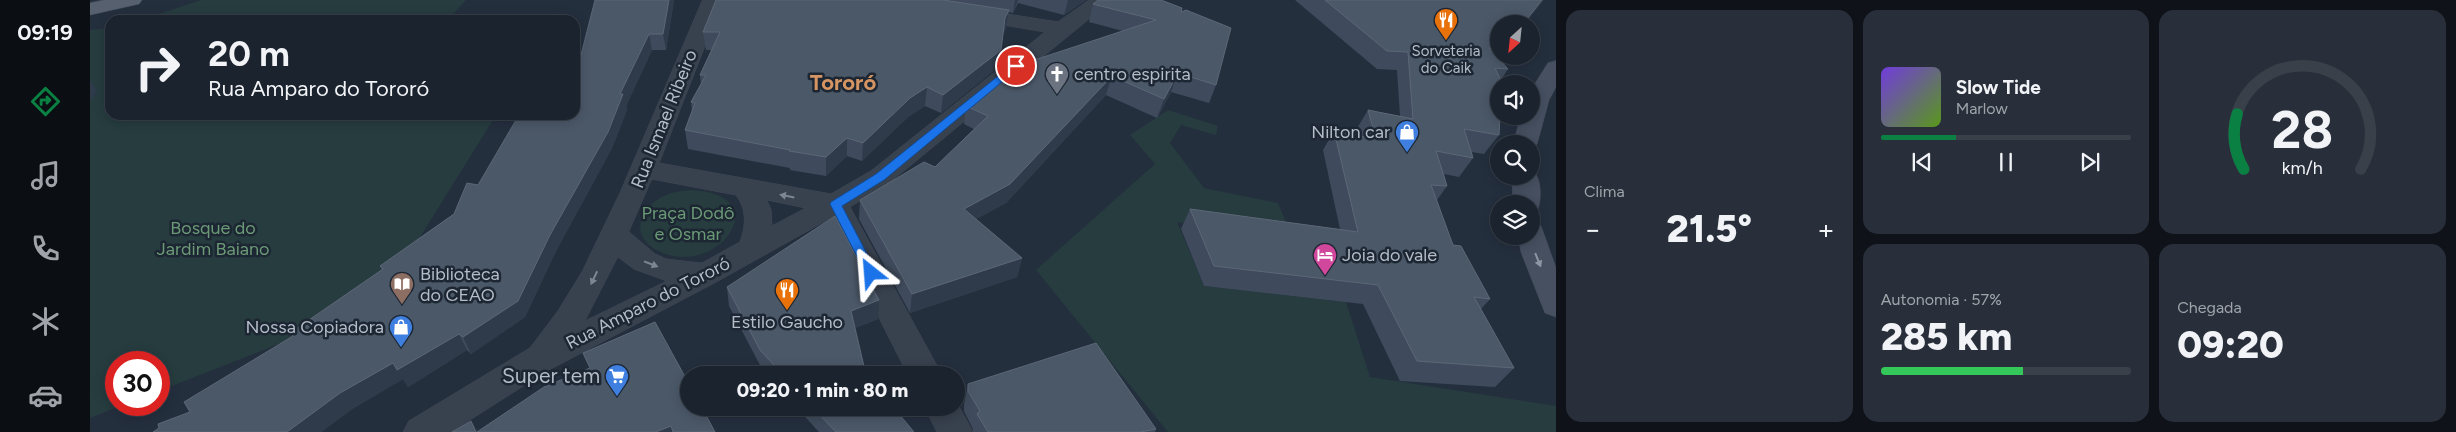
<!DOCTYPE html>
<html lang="pt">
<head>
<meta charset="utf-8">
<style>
  :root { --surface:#1b232e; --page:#282f3a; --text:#f1f3f6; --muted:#a0a4aa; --line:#39404a; --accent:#0b8043 }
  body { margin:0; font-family:Figtree,sans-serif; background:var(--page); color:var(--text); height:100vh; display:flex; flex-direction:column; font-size:19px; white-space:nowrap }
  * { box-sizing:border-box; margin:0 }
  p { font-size:16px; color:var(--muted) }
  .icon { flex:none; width:28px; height:28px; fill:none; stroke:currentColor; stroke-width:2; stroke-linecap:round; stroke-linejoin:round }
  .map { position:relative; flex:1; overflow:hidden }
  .details { display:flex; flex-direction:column; gap:10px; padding:10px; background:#0f1319; width:900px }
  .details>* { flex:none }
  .banner { position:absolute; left:15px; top:15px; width:475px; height:105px; border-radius:15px; box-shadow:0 2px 12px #0003,0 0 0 1px var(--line); background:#1b232e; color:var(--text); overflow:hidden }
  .needle { width:32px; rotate:207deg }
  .tools { position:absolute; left:1400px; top:15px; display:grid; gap:10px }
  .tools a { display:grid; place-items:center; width:50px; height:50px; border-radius:50%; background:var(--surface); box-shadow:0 2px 12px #0003,0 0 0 1px var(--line); font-size:25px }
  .speed { position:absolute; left:15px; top:351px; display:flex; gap:10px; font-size:25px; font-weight:700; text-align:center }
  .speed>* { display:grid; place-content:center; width:65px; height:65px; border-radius:50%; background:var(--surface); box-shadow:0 2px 12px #0003,0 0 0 1px var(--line); line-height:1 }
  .speed .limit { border:8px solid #d22; background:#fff; color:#111 }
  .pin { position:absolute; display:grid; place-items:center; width:42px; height:42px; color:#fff; margin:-21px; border:2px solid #fff; border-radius:50%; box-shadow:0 1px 5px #0007 }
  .me { position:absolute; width:55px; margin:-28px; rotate:332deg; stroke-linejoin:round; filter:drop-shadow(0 0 4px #0008) }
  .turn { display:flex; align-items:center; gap:18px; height:105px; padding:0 20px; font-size:22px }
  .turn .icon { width:65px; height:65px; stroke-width:2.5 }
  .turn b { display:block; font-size:35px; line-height:42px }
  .big { font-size:38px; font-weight:800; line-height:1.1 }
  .details .tile { flex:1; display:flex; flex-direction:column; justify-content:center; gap:8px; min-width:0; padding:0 18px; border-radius:15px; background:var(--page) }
  .details .dial { align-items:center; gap:0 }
  .dial svg { height:130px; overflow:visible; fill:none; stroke:var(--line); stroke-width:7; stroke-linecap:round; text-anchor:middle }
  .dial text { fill:var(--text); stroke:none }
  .song { display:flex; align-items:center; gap:15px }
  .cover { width:60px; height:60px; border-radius:8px; background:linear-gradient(135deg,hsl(260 70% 55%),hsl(90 70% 35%)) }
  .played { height:5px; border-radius:2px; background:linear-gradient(90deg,var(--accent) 30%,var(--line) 30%) }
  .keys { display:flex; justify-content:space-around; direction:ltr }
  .heat { display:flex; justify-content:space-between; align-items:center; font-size:28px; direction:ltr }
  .charge { height:8px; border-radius:4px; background:linear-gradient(90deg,#34c759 57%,var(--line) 0) }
  .details .tiles { flex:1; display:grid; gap:10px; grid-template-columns:repeat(3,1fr) }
  .tile:first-child { grid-row:span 2 }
  .trip { position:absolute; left:590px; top:366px; width:285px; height:50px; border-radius:25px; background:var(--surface); box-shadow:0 2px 12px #0003,0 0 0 1px var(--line); font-weight:800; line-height:50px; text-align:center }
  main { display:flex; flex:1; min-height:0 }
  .dock { display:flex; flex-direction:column; width:90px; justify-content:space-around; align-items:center; background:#0b0e12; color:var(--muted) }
  .dock .icon { width:35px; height:35px }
  .dock .on { color:var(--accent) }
  .dock b { font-size:22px; color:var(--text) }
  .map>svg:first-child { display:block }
  .green { fill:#263c3f }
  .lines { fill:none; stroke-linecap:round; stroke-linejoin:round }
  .street-casing { stroke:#414a57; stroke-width:1 }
  .secondary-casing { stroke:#414a57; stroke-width:1 }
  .primary-casing { stroke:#414a57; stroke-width:1 }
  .street { fill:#38414e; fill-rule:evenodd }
  .secondary { fill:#465061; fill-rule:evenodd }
  .primary { fill:#56606e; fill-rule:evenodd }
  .wall { fill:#3f4b5c }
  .shaded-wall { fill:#2f3b4b }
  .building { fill:#4b5868; stroke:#5c6777 }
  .oneway { fill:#7c8592 }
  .oneway2 { fill:#8e96a5 }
  .route { fill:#1a73e8; stroke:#114b97 }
  .labels { text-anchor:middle; stroke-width:5; stroke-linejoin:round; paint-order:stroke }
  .far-poi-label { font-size:15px; fill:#b4bcc9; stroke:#1d2633 }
  .poi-label { font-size:18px; fill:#b4bcc9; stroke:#1d2633; text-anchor:start }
  .street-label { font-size:18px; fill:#b4bcc9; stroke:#1d2633 }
  .park-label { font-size:18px; fill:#6b9a76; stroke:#1d2633 }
  .near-poi-label { font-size:21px; fill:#b4bcc9; stroke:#1d2633; text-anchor:end }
  .district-label { font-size:22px; font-weight:bold; fill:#d59563; stroke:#1d2633 }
</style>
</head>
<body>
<main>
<nav class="dock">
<b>09:19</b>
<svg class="icon on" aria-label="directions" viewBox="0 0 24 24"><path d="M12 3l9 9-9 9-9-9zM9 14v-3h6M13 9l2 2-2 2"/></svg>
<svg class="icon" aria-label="music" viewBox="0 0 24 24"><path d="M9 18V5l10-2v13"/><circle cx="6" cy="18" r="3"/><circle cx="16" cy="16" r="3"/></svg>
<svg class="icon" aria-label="phone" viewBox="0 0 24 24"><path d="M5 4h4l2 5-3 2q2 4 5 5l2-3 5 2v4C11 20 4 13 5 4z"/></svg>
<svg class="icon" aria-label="climate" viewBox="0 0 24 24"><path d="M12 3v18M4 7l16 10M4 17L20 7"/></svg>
<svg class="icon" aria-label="car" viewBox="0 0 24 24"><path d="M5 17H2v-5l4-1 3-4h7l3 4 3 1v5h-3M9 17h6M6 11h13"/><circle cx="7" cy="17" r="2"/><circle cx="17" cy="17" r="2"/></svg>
</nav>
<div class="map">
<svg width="1466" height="432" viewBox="0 0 1466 432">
  <rect width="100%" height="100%" fill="#242f3e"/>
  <g class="green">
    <path d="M111,0H376L358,20H51Z"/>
    <path d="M20,28V115H406L301,284L260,316L69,391V362H26V405H33L0,418V30Z"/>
    <path d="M1078,110L1128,126L1126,135L1091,125L1080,143L1114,188L1188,203L1203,239L1087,222L1114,286L1256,302L1280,377L1466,406V432H1078L946,270L1065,164L1040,135Z"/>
    <path d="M600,190C690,194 627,278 571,252C540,239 546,209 574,196C582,192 591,191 600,190Z"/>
  </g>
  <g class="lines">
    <g class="street-casing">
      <g id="street">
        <path d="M613,0H633L569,163L741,194L781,171L955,32L872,18L869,14L872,10L879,8L968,22L999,0H1022L799,183L760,207L852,375H818L739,219L626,282L455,372L361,432H313L319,421L440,348L468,311L492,272L530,193ZM562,179L646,195C657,210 656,225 650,242L612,263L601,262L576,259L565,254L539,232ZM677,200L716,208L682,226L681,210ZM528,257L544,269L577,281L495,321Z"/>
        <path d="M866,401L883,432H847L835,408H866Z"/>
      </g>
    </g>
    <g class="secondary-casing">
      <g id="secondary">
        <path d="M1466,61V87L1459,100L1447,144L1441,150V144H1423L1431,116H1441V90L1458,63Z"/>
        <path d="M1441,169C1452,175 1452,201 1447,211L1441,212V204H1423L1422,176H1441Z"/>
        <path d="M1441,223L1451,226L1466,268V317L1455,313L1431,252L1428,236H1441Z"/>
      </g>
    </g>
    <g class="primary-casing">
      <path id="primary" d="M14,0H52L49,4L0,15V3Z"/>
    </g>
    <use href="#street" class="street"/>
    <use href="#secondary" class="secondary"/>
    <use href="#primary" class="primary"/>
  </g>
  <g class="wall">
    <path d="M584,0L576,50H562L536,106L537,110L522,148L466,251L435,317L381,354L377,350L318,387L313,379L262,409L231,432H63L100,412L292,270L290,266L364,214L388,185L491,55Z"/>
    <path d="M626,0H996L974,15L928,3L923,13L919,12L916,28L913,34L907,68L851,113L835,106L818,117L772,161L757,156L736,176L700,170V168L598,149L595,130L602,112L601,102L611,84L610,75L622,50H616L613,32Z"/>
    <path d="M1205,0H1454L1409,24V56H1411L1409,58L1418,69L1411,80L1409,135L1394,154L1382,152L1383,158L1369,177L1354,174L1357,186L1347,200L1363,245L1400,299L1391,309L1424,368L1405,387L1310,381L1273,304L1114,286L1091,229L1100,209L1250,229L1233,150L1244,131L1268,136L1266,130L1278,110L1310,116L1307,70L1287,69Z"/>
    <path d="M1003,4L1091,12L1126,85L1119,103L1081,92L1067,118L1016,95L916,203L886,219L932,258L927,277L820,313L769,219L770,200L845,167L884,129L874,124L876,106L1033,31L999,22Z"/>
    <path d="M637,287L788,319L765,328L776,375H677L672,369L639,306Z"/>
    <path d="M878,384L1066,429L1065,432H883V429L874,411V404Z"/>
    <path d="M707,408H804L824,432H729Z"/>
  </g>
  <g class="shaded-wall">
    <path d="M579,0H584L576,50L573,34Z"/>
    <path d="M925,0H928L923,13Z"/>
    <path d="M978,0H996L974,15Z"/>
    <path d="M1452,0H1454L1435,24H1433Z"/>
    <path d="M919,10L916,28L912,36L915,18Z"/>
    <path d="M559,34L562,50L536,106L537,110L522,148L466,251L435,317L381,354L373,337Z"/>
    <path d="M911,50L907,68L851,113L853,95Z"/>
    <path d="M1088,73L1081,92L1067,118L1074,99Z"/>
    <path d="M1022,76L1016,95L916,203L870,228L874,209Z"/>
    <path d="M0,80L8,91L0,100Z"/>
    <path d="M837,87L835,106L818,117L772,161L773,143L820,98Z"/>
    <path d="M757,138V156L736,176V157Z"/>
    <path d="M932,258L927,277L820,313L822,294Z"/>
    <path d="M789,300L788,319L760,330L761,311Z"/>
    <path d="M369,334L377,350L318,387L313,379L262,409L231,432H197L250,393L303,363Z"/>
    <path d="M381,421L388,432H386Z"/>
    <path d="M581,426L582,432H566Z"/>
  </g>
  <g class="building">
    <path d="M505,0H579L573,34H559L530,94H533L518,132L460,235L428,301L373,337L369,334L307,370L303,363L250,393L197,432H63L69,428L68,424L100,412L94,402L203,336L200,333L293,269L290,266L364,214L377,183L388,185L429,115H485V54L491,55Z"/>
    <path d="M626,0H853L919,10L915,18L911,50L853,95L837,87L820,98L773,143L757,138L736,157L699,151L700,150L595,130L605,103L601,102L616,75H610L630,32H613Z"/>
    <path d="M1008,0H1071L1092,8L1091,12L1096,10L1141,28L1126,85L1088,73L1074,99L1022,76L920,184L874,209L932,258L822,294L770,200L834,162L845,167L898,116L876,106L926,66L1066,20L1003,4Z"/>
    <path d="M1235,0H1452L1433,24H1409V49L1399,48L1418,69L1405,68L1412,83V84H1409V116H1410L1409,135L1374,129L1383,158L1346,151L1357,186L1341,185L1363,245L1371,246L1400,299L1384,297L1424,368L1327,361L1288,285L1124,266L1100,209L1268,232L1244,131L1286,139L1278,110L1323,119L1318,52L1297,51Z"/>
    <path d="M745,216L789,300L761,311L776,375H693L670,350L637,287Z"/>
    <path d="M565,322L599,384V408H612L625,432H583L581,426L566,432H387L454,387L500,368L493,353Z"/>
    <path d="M1006,343L1066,429L1051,432H898L887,414L890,411L878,391V384Z"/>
    <path d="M723,408H804L824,432H746Z"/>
    <path d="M381,421L386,432H362Z"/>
  </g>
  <defs><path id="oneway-solid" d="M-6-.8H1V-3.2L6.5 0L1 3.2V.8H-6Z" transform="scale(1.25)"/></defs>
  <g class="oneway">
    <use href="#oneway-solid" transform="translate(697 196) rotate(-169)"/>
    <use href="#oneway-solid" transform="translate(561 264) rotate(21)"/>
    <use href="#oneway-solid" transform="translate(504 278) rotate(115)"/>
  </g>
  <use class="oneway2" href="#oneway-solid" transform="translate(1448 260) rotate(68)"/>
  <path class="route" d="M923,64L931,66L794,180L752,206L787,273L785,276H777L740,204L741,202L786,174Z"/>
  <defs>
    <g id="restaurant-pin" transform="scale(1.25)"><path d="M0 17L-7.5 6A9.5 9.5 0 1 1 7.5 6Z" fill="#e8710a" stroke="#1d2633"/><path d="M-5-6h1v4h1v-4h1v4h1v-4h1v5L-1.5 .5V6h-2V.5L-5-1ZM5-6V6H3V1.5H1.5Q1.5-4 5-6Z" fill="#fff"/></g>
    <g id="church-pin" transform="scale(1.25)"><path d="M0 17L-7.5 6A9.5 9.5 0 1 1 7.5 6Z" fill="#6b7280" stroke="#1d2633"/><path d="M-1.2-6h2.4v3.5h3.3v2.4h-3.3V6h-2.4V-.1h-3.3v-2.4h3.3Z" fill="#fff"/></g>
    <g id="shop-pin" transform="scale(1.25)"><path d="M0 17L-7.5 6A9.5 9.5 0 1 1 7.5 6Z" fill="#3f7fe0" stroke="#1d2633"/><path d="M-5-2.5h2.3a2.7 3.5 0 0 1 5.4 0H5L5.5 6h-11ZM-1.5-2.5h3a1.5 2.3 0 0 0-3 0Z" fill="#fff"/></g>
    <g id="hotel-pin" transform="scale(1.25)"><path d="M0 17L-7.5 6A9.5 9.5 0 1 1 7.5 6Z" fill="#d1479c" stroke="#1d2633"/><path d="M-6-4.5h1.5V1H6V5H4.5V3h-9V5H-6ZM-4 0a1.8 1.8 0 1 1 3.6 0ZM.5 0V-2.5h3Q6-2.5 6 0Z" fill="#fff"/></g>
    <g id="library-pin" transform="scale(1.25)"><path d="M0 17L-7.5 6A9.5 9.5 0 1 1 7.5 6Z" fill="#8d6e63" stroke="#1d2633"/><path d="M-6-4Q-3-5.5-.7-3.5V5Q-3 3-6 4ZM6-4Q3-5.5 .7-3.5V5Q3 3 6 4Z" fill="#fff"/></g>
    <g id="supermarket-pin" transform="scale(1.25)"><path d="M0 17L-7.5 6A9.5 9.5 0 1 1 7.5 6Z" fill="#3f7fe0" stroke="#1d2633"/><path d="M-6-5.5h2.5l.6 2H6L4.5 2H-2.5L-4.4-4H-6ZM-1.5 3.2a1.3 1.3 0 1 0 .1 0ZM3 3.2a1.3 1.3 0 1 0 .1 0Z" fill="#fff"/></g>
  </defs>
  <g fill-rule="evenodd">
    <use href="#restaurant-pin" x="1356" y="20"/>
    <use href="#church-pin" x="967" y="74"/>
    <use href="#shop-pin" x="1317" y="132"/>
    <use href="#hotel-pin" x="1235" y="255"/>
    <use href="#library-pin" x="312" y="284"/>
    <use href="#restaurant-pin" x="697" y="290"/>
    <use href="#shop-pin" x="311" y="327"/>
    <use href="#supermarket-pin" x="527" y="376"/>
  </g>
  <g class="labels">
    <g class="far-poi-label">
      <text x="1356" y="56">Sorveteria<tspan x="1356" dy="17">do Caik</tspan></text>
    </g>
    <g class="poi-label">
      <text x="984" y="80">centro espirita</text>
      <text x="1300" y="138" text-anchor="end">Nilton car</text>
      <text x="1252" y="261">Joia do vale</text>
      <text x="330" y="280">Biblioteca<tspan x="330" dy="21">do CEAO</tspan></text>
      <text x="697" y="328" text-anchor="middle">Estilo Gaucho</text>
      <text x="294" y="333" text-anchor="end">Nossa Copiadora</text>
    </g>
    <g class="street-label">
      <text transform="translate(574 119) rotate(-68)" y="6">Rua Ismael Ribeiro</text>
      <text transform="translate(558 303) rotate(-27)" y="6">Rua Amparo do Tororó</text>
    </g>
    <g class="park-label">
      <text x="598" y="219">Praça Dodô<tspan x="598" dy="21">e Osmar</tspan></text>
      <text x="123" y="234">Bosque do<tspan x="123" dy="21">Jardim Baiano</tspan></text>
    </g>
    <g class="near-poi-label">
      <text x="510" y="383">Super tem</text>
    </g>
    <g class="district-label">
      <text x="753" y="90">Tororó</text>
    </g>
  </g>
</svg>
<div class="tools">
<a><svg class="needle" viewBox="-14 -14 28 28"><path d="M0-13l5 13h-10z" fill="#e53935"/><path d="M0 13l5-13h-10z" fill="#a0a4aa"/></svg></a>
<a><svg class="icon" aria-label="sound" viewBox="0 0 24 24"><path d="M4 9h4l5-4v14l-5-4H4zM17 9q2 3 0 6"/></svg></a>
<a><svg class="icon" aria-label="search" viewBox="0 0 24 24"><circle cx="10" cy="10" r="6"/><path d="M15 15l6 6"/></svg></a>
<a><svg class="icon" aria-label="layers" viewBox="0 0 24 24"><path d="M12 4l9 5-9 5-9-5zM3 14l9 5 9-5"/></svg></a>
</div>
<div class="speed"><div class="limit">30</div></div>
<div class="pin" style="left:926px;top:66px;background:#d93025"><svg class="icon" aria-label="arrive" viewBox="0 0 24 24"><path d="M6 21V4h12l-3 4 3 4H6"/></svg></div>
<svg class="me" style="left:781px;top:273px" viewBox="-20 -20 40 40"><path d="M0-17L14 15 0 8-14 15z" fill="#1a73e8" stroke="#fff" stroke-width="4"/></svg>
<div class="trip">09:20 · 1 min · 80 m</div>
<div class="banner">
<div class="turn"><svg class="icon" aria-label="right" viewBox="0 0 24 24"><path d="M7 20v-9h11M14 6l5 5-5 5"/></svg><div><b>20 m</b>Rua Amparo do Tororó</div></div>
</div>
</div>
<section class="details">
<div class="tiles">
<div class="tile"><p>Clima</p>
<div class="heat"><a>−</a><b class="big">21.5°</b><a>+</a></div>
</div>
<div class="tile">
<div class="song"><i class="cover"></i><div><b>Slow Tide</b><p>Marlow</p></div></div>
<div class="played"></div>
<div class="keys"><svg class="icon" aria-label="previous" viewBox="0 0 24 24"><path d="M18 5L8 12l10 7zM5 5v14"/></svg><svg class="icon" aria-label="pause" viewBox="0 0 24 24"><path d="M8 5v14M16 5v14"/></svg><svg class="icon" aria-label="next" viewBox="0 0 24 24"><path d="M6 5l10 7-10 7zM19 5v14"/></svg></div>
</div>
<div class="tile dial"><svg viewBox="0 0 100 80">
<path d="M14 69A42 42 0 1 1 86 69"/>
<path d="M14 69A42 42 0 0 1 10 35" stroke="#0b8043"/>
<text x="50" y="56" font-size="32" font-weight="700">28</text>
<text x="50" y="72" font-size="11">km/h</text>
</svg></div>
<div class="tile"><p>Autonomia · 57%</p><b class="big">285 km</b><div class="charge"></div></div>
<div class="tile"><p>Chegada</p><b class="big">09:20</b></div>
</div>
</section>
</main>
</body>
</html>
